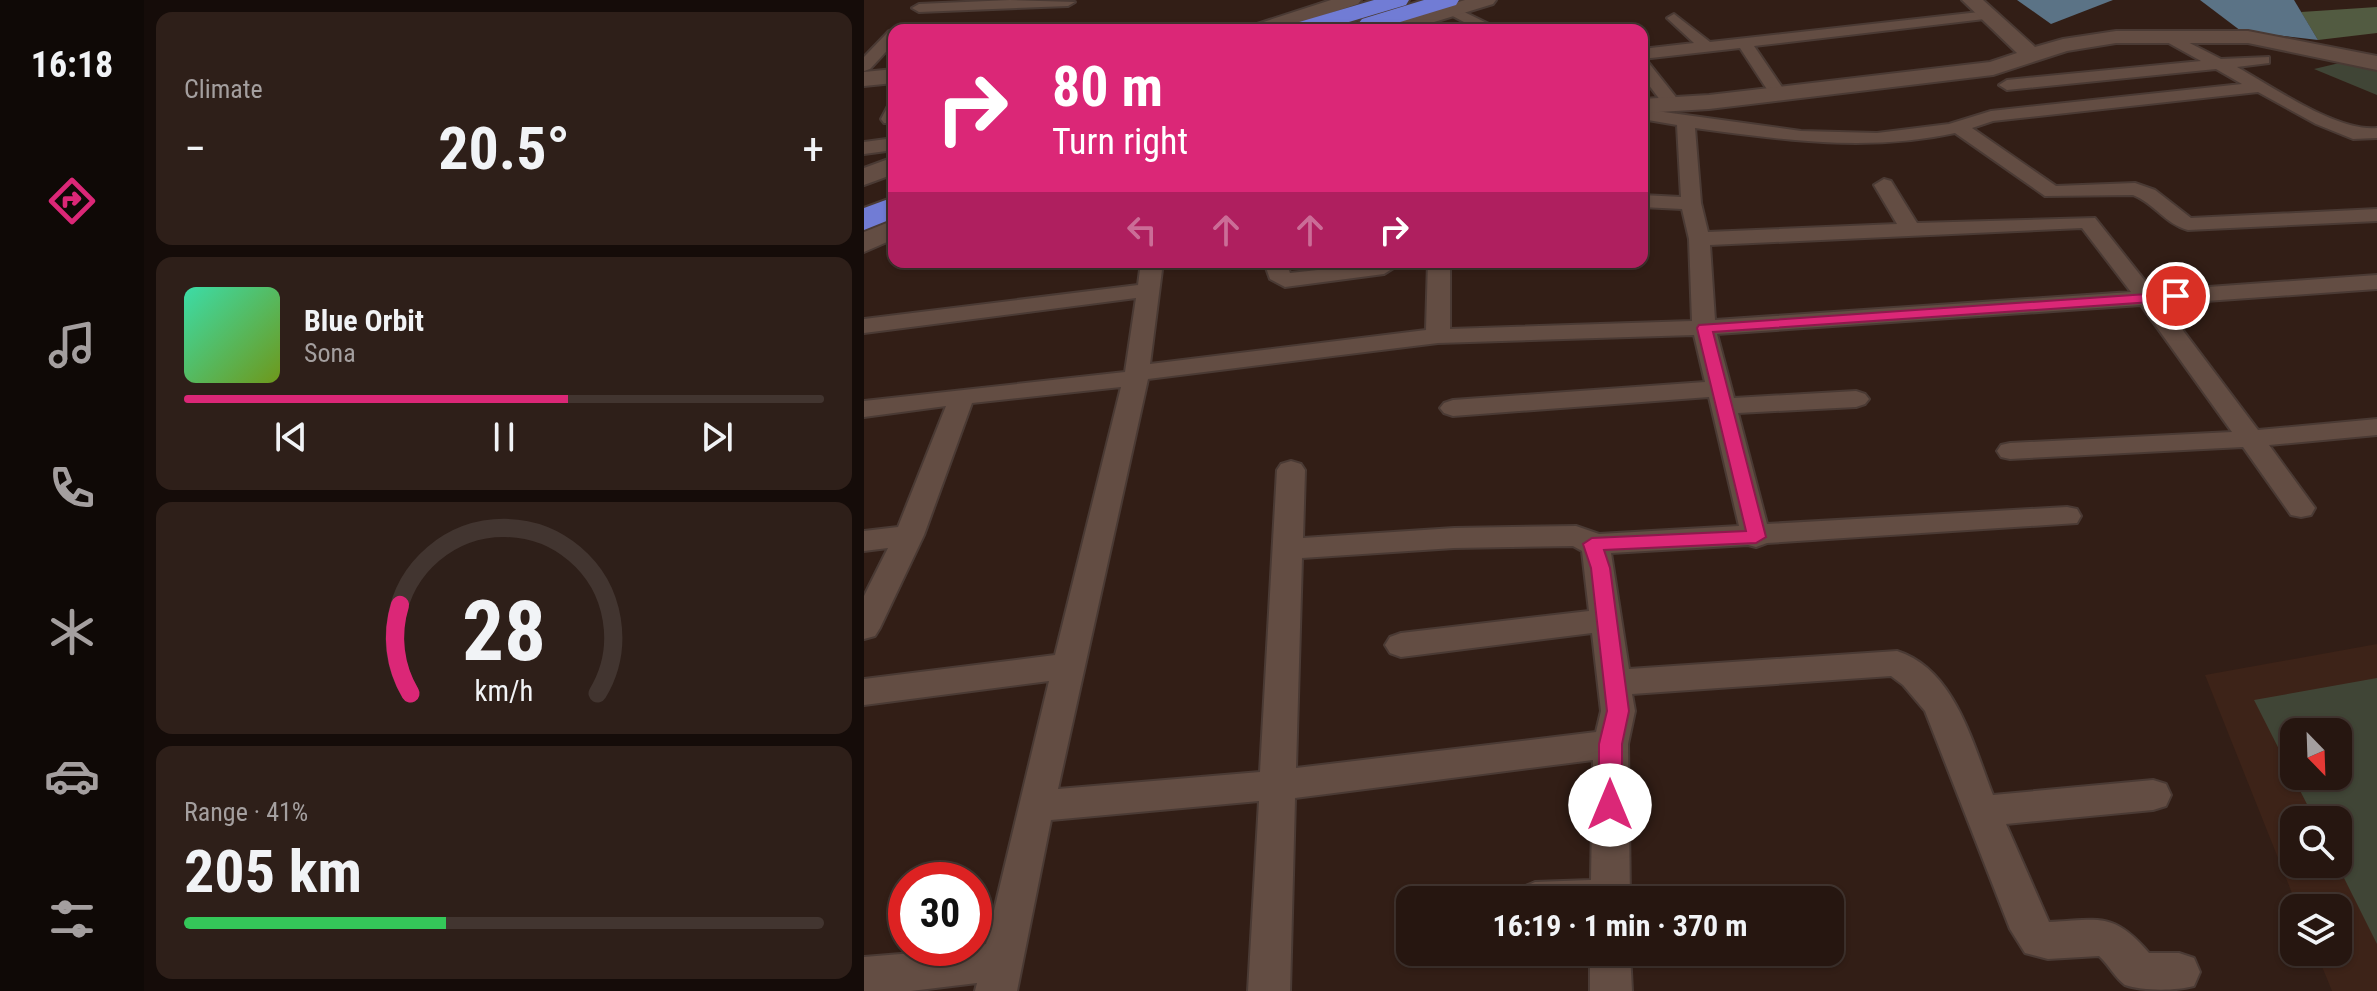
<!DOCTYPE html>
<html lang="en">
<head>
<meta charset="utf-8">
<style>
  :root { --surface:#261610; --page:#2e1f19; --text:#f1f3f6; --muted:#a49f9f; --line:#423530; --accent:#db2777 }
  body { margin:0; font-family:"Roboto Condensed",sans-serif; background:var(--page); color:var(--text); height:100vh; display:flex; flex-direction:column; font-size:30px; white-space:nowrap }
  * { box-sizing:border-box; margin:0 }
  p { font-size:26px; color:var(--muted) }
  .icon { flex:none; width:44px; height:44px; fill:none; stroke:currentColor; stroke-width:2; stroke-linecap:round; stroke-linejoin:round }
  .map { position:relative; flex:1; overflow:hidden }
  .details { display:flex; flex-direction:column; gap:12px; padding:12px; background:#150c09; width:720px }
  .details>* { flex:none }
  .guide { position:absolute; left:24px; top:24px; width:760px; height:244px; border-radius:16px; box-shadow:0 2px 6px #0004,0 0 0 2px var(--line); background:#db2777; color:#fff; overflow:hidden }
  .needle { width:52px; rotate:157deg }
  .controls { position:absolute; left:1416px; top:718px; display:grid; gap:16px }
  .controls a { display:grid; place-items:center; width:72px; height:72px; border-radius:16px; background:var(--surface); box-shadow:0 2px 6px #0004,0 0 0 2px var(--line); font-size:40px }
  .speed { position:absolute; left:24px; top:862px; display:flex; gap:16px; font-size:40px; font-weight:700; text-align:center }
  .speed>* { display:grid; place-content:center; width:104px; height:104px; border-radius:50%; background:var(--surface); box-shadow:0 2px 6px #0004,0 0 0 2px var(--line); line-height:1 }
  .speed .limit { border:12px solid #d22; background:#fff; color:#111 }
  .pin { position:absolute; display:grid; place-items:center; width:68px; height:68px; color:#fff; margin:-34px; border:4px solid #fff; border-radius:50%; box-shadow:0 2px 8px #0007 }
  .me { position:absolute; width:88px; margin:-44px; rotate:0deg; stroke-linejoin:round; filter:drop-shadow(0 0 6px #0008) }
  .turn { display:flex; align-items:center; gap:28px; height:168px; padding:0 32px; font-size:36px }
  .turn .icon { width:104px; height:104px; stroke-width:2.5 }
  .turn b { display:block; font-size:56px; line-height:68px }
  .lanes { display:flex; align-items:center; height:76px; padding:0 32px; background:#0003; justify-content:center; gap:40px; direction:ltr }
  .lanes .off { opacity:.35 }
  .big { font-size:60px; font-weight:700; line-height:1.1 }
  .details .tile { flex:1; display:flex; flex-direction:column; justify-content:center; gap:12px; min-width:0; padding:0 28px; border-radius:16px; background:var(--page) }
  .details .dial { align-items:center; gap:0 }
  .dial svg { height:208px; overflow:visible; fill:none; stroke:var(--line); stroke-width:7; stroke-linecap:round; text-anchor:middle }
  .dial text { fill:var(--text); stroke:none }
  .song { display:flex; align-items:center; gap:24px }
  .cover { width:96px; height:96px; border-radius:12px; background:linear-gradient(135deg,hsl(160 70% 55%),hsl(80 70% 35%)) }
  .played { height:8px; border-radius:4px; background:linear-gradient(90deg,var(--accent) 60%,var(--line) 60%) }
  .keys { display:flex; justify-content:space-around; direction:ltr }
  .heat { display:flex; justify-content:space-between; align-items:center; font-size:44px; direction:ltr }
  .charge { height:12px; border-radius:6px; background:linear-gradient(90deg,#34c759 41%,var(--line) 0) }
  .trip { position:absolute; left:532px; top:886px; width:448px; height:80px; border-radius:16px; background:var(--surface); box-shadow:0 2px 6px #0004,0 0 0 2px var(--line); font-weight:700; line-height:80px; text-align:center }
  main { display:flex; flex:1; min-height:0 }
  .menu { display:flex; flex-direction:column; width:144px; justify-content:space-around; align-items:center; background:#0f0906; color:var(--muted) }
  .menu .icon { width:56px; height:56px }
  .menu .current { color:var(--accent) }
  .menu b { font-size:36px; color:var(--text) }
  .map>svg:first-child { display:block }
  .built { fill:#3d2318; fill-rule:evenodd }
  .green { fill:#404536; fill-rule:evenodd }
  .forest { fill:#525b41 }
  .water { fill:#5b7386 }
  .lines { fill:none; stroke-linecap:round; stroke-linejoin:round }
  .street-casing { stroke:#4a3a34; stroke-width:4 }
  .secondary-casing { stroke:#4a3a34; stroke-width:4 }
  .highway-casing { stroke:#4a3a34; stroke-width:4 }
  .street { fill:#634d43; fill-rule:evenodd }
  .secondary { fill:#634d43; fill-rule:evenodd }
  .highway { fill:#717cd5; fill-rule:evenodd }
  .route { fill:#db2777; stroke:#8e194d; stroke-width:2 }
</style>
</head>
<body>
<main>
<nav class="menu">
<b>16:18</b>
<svg class="icon current" aria-label="directions" viewBox="0 0 24 24"><path d="M12 3l9 9-9 9-9-9zM9 14v-3h6M13 9l2 2-2 2"/></svg>
<svg class="icon" aria-label="music" viewBox="0 0 24 24"><path d="M9 18V5l10-2v13"/><circle cx="6" cy="18" r="3"/><circle cx="16" cy="16" r="3"/></svg>
<svg class="icon" aria-label="phone" viewBox="0 0 24 24"><path d="M5 4h4l2 5-3 2q2 4 5 5l2-3 5 2v4C11 20 4 13 5 4z"/></svg>
<svg class="icon" aria-label="climate" viewBox="0 0 24 24"><path d="M12 3v18M4 7l16 10M4 17L20 7"/></svg>
<svg class="icon" aria-label="car" viewBox="0 0 24 24"><path d="M5 17H2v-5l4-1 3-4h7l3 4 3 1v5h-3M9 17h6M6 11h13"/><circle cx="7" cy="17" r="2"/><circle cx="17" cy="17" r="2"/></svg>
<svg class="icon" aria-label="filters" viewBox="0 0 24 24"><path d="M4 7h16M4 17h16"/><circle cx="9" cy="7" r="2"/><circle cx="15" cy="17" r="2"/></svg>
</nav>
<section class="details">
<div class="tile"><p>Climate</p>
<div class="heat"><a>−</a><b class="big">20.5°</b><a>+</a></div>
</div>
<div class="tile">
<div class="song"><i class="cover"></i><div><b>Blue Orbit</b><p>Sona</p></div></div>
<div class="played"></div>
<div class="keys"><svg class="icon" aria-label="previous" viewBox="0 0 24 24"><path d="M18 5L8 12l10 7zM5 5v14"/></svg><svg class="icon" aria-label="pause" viewBox="0 0 24 24"><path d="M8 5v14M16 5v14"/></svg><svg class="icon" aria-label="next" viewBox="0 0 24 24"><path d="M6 5l10 7-10 7zM19 5v14"/></svg></div>
</div>
<div class="tile dial"><svg viewBox="0 0 100 80">
<path d="M14 69A42 42 0 1 1 86 69"/>
<path d="M14 69A42 42 0 0 1 10 35" stroke="#db2777"/>
<text x="50" y="56" font-size="32" font-weight="700">28</text>
<text x="50" y="72" font-size="11">km/h</text>
</svg></div>
<div class="tile"><p>Range · 41%</p><b class="big">205 km</b><div class="charge"></div></div>
</section>
<div class="map">
<svg width="1513" height="991" viewBox="0 0 1513 991">
  <rect width="100%" height="100%" fill="#321e16"/>
  <path class="built" d="M1513,644V991H1468L1452,952H1474V908H1434L1341,675ZM1430,732H1474V776H1430ZM1430,820H1474V864H1430Z"/>
  <g class="green">
    <path d="M1488,60L1513,67V95L1450,69Z"/>
    <path d="M1513,678V944L1473,864L1474,820H1451L1390,700ZM1430,732H1474V776H1430Z"/>
  </g>
  <path class="forest" d="M1513,7V33L1454,40L1437,12Z"/>
  <g class="water">
    <path d="M1153,0H1249L1187,24Z"/>
    <path d="M1336,0H1430L1454,40L1377,31Z"/>
  </g>
  <g class="lines">
    <g class="street-casing">
      <g id="street">
        <path d="M146,0L211,2L204,6L55,12L48,8L55,4Z"/>
        <path d="M588,6L631,27L634,30H615L583,13L581,10Z"/>
        <path d="M1124,11L1131,15L1129,18L890,46L922,93L914,98L908,97L876,48L778,59V49L830,43L803,18L810,14L846,42Z"/>
        <path d="M30,29V43L6,69L0,71V57L25,31Z"/>
        <path d="M1306,33L1357,59L1405,57V63L1373,67C1409,87 1473,132 1513,128V138L1489,139L1452,124L1394,92L1129,121L1108,128L1192,186L1271,183L1291,190L1327,218L1513,209V221L1324,230C1301,224 1290,203 1269,195L1181,196L1091,133C1004,152 919,140 831,128L837,203L844,232L1033,224L1010,185L1020,179L1027,181L1053,223L1231,218L1289,291L1513,275V289L1299,304L1394,430L1513,419V435L1405,445L1451,508L1447,515L1437,517L1427,515L1379,447L1146,459L1137,457L1133,451L1137,445L1146,443L1368,432L1277,305L853,334L870,398L992,391L1001,394L1005,399L1001,404L992,407L874,413L903,524L1203,507L1213,509L1217,516L1213,523L903,543L892,547L884,545L747,553L765,669L1033,651C1091,669 1109,745 1129,795L1289,780L1302,784L1307,795L1302,806L1289,810L1142,824L1185,922C1235,920 1249,911 1285,953H1315L1330,958L1336,972L1330,986C1312,991 1278,991 1261,985C1251,978 1245,965 1235,956L1184,959L1161,953L1146,929L1061,711L1039,685L1027,676L768,694L771,711L764,744L766,900H651L657,888L671,882L727,880L729,760L431,798L426,991H384L395,801L187,820L153,991H111L113,983L47,991H0V957L110,948V945L122,944L185,681L0,705V679L191,655L257,387L108,403L60,535L16,628L11,636L0,639V596L24,548L0,551V531L34,527L82,406L0,417V401L261,372L272,298L0,333V319L274,285L277,262H299L286,364L562,330L564,262H586V329L828,321L825,239L818,209L778,207V195L817,197L813,125L778,119V109L937,131L1013,133L1085,124L1127,111L1378,84L1352,69L1143,90L1135,85L1143,80L1337,61L1301,41L1298,38ZM1218,228L1267,292L851,320L846,245ZM830,335L841,382L589,400L580,403L576,408L580,413L589,416L845,397L875,526L735,534L712,526L590,528L439,538L441,470L437,464L427,461L417,464L413,470L396,772L194,789L284,379L574,343ZM709,546L718,551L725,611L537,633L526,637L521,645L526,653L537,657L728,633L737,711L732,732L432,768L438,558L590,548Z"/>
        <path d="M778,60L784,62L815,101L818,105L815,109H803L778,76Z"/>
        <path d="M30,105V123H20L17,119L24,106Z"/>
        <path d="M30,138V150L0,154V142Z"/>
        <path d="M400,262H422L426,273L526,262L531,267L520,274L421,287L406,279Z"/>
        <path d="M726,952H766L768,991H726Z"/>
      </g>
    </g>
    <g class="secondary-casing">
      <g id="secondary">
        <path d="M467,0H497L494,4L415,30H384L387,26Z"/>
        <path d="M601,0H632L629,4L544,30H512L515,26Z"/>
        <path d="M1098,0H1119L1171,47L1199,39L1252,31H1384L1513,56V70L1384,43H1252L1203,51L1129,75L845,109L778,113V99L845,95L1126,62L1153,53Z"/>
        <path d="M30,69V83L0,86V72Z"/>
        <path d="M30,157V174L0,185V168Z"/>
        <path d="M30,220V239L0,252V232Z"/>
      </g>
    </g>
    <g class="highway-casing">
      <g id="highway">
        <path d="M510,0H545L542,5L458,30H421L425,25Z"/>
        <path d="M560,0H595L592,5L510,30L498,29L494,24L498,19Z"/>
        <path d="M30,197V218L0,230V208Z"/>
      </g>
    </g>
    <use href="#street" class="street"/>
    <use href="#secondary" class="secondary"/>
    <use href="#highway" class="highway"/>
  </g>
  <path class="route" d="M1312,292L1319,296L1317,300L849,332L902,537L892,543L740,550L746,568L765,711L758,744V805L755,812L746,815L738,812L735,805V744L743,711L727,568L719,544L728,538L882,531L833,328L835,325Z"/>
</svg>
<div class="controls">
<a><svg class="needle" viewBox="-14 -14 28 28"><path d="M0-13l5 13h-10z" fill="#e53935"/><path d="M0 13l5-13h-10z" fill="#a49f9f"/></svg></a>
<a><svg class="icon" aria-label="search" viewBox="0 0 24 24"><circle cx="10" cy="10" r="6"/><path d="M15 15l6 6"/></svg></a>
<a><svg class="icon" aria-label="layers" viewBox="0 0 24 24"><path d="M12 4l9 5-9 5-9-5zM3 14l9 5 9-5"/></svg></a>
</div>
<div class="speed"><div class="limit">30</div></div>
<div class="pin" style="left:1312px;top:296px;background:#d93025"><svg class="icon" aria-label="arrive" viewBox="0 0 24 24"><path d="M6 21V4h12l-3 4 3 4H6"/></svg></div>
<svg class="me" style="left:746px;top:805px" viewBox="-20 -20 40 40"><circle r="19" fill="#fff"/><path d="M0-13L10 11 0 6-10 11z" fill="#db2777"/></svg>
<div class="trip">16:19 · 1 min · 370 m</div>
<div class="guide">
<div class="turn"><svg class="icon" aria-label="right" viewBox="0 0 24 24"><path d="M7 20v-9h11M14 6l5 5-5 5"/></svg><div><b>80 m</b>Turn right</div></div>
<div class="lanes"><svg class="icon off" aria-label="left" viewBox="0 0 24 24"><path d="M17 20v-9H6M10 6l-5 5 5 5"/></svg><svg class="icon off" aria-label="ahead" viewBox="0 0 24 24"><path d="M12 20V5M6 11l6-6 6 6"/></svg><svg class="icon off" aria-label="ahead" viewBox="0 0 24 24"><path d="M12 20V5M6 11l6-6 6 6"/></svg><svg class="icon" aria-label="right" viewBox="0 0 24 24"><path d="M7 20v-9h11M14 6l5 5-5 5"/></svg></div>
</div>
</div>
</main>
</body>
</html>
